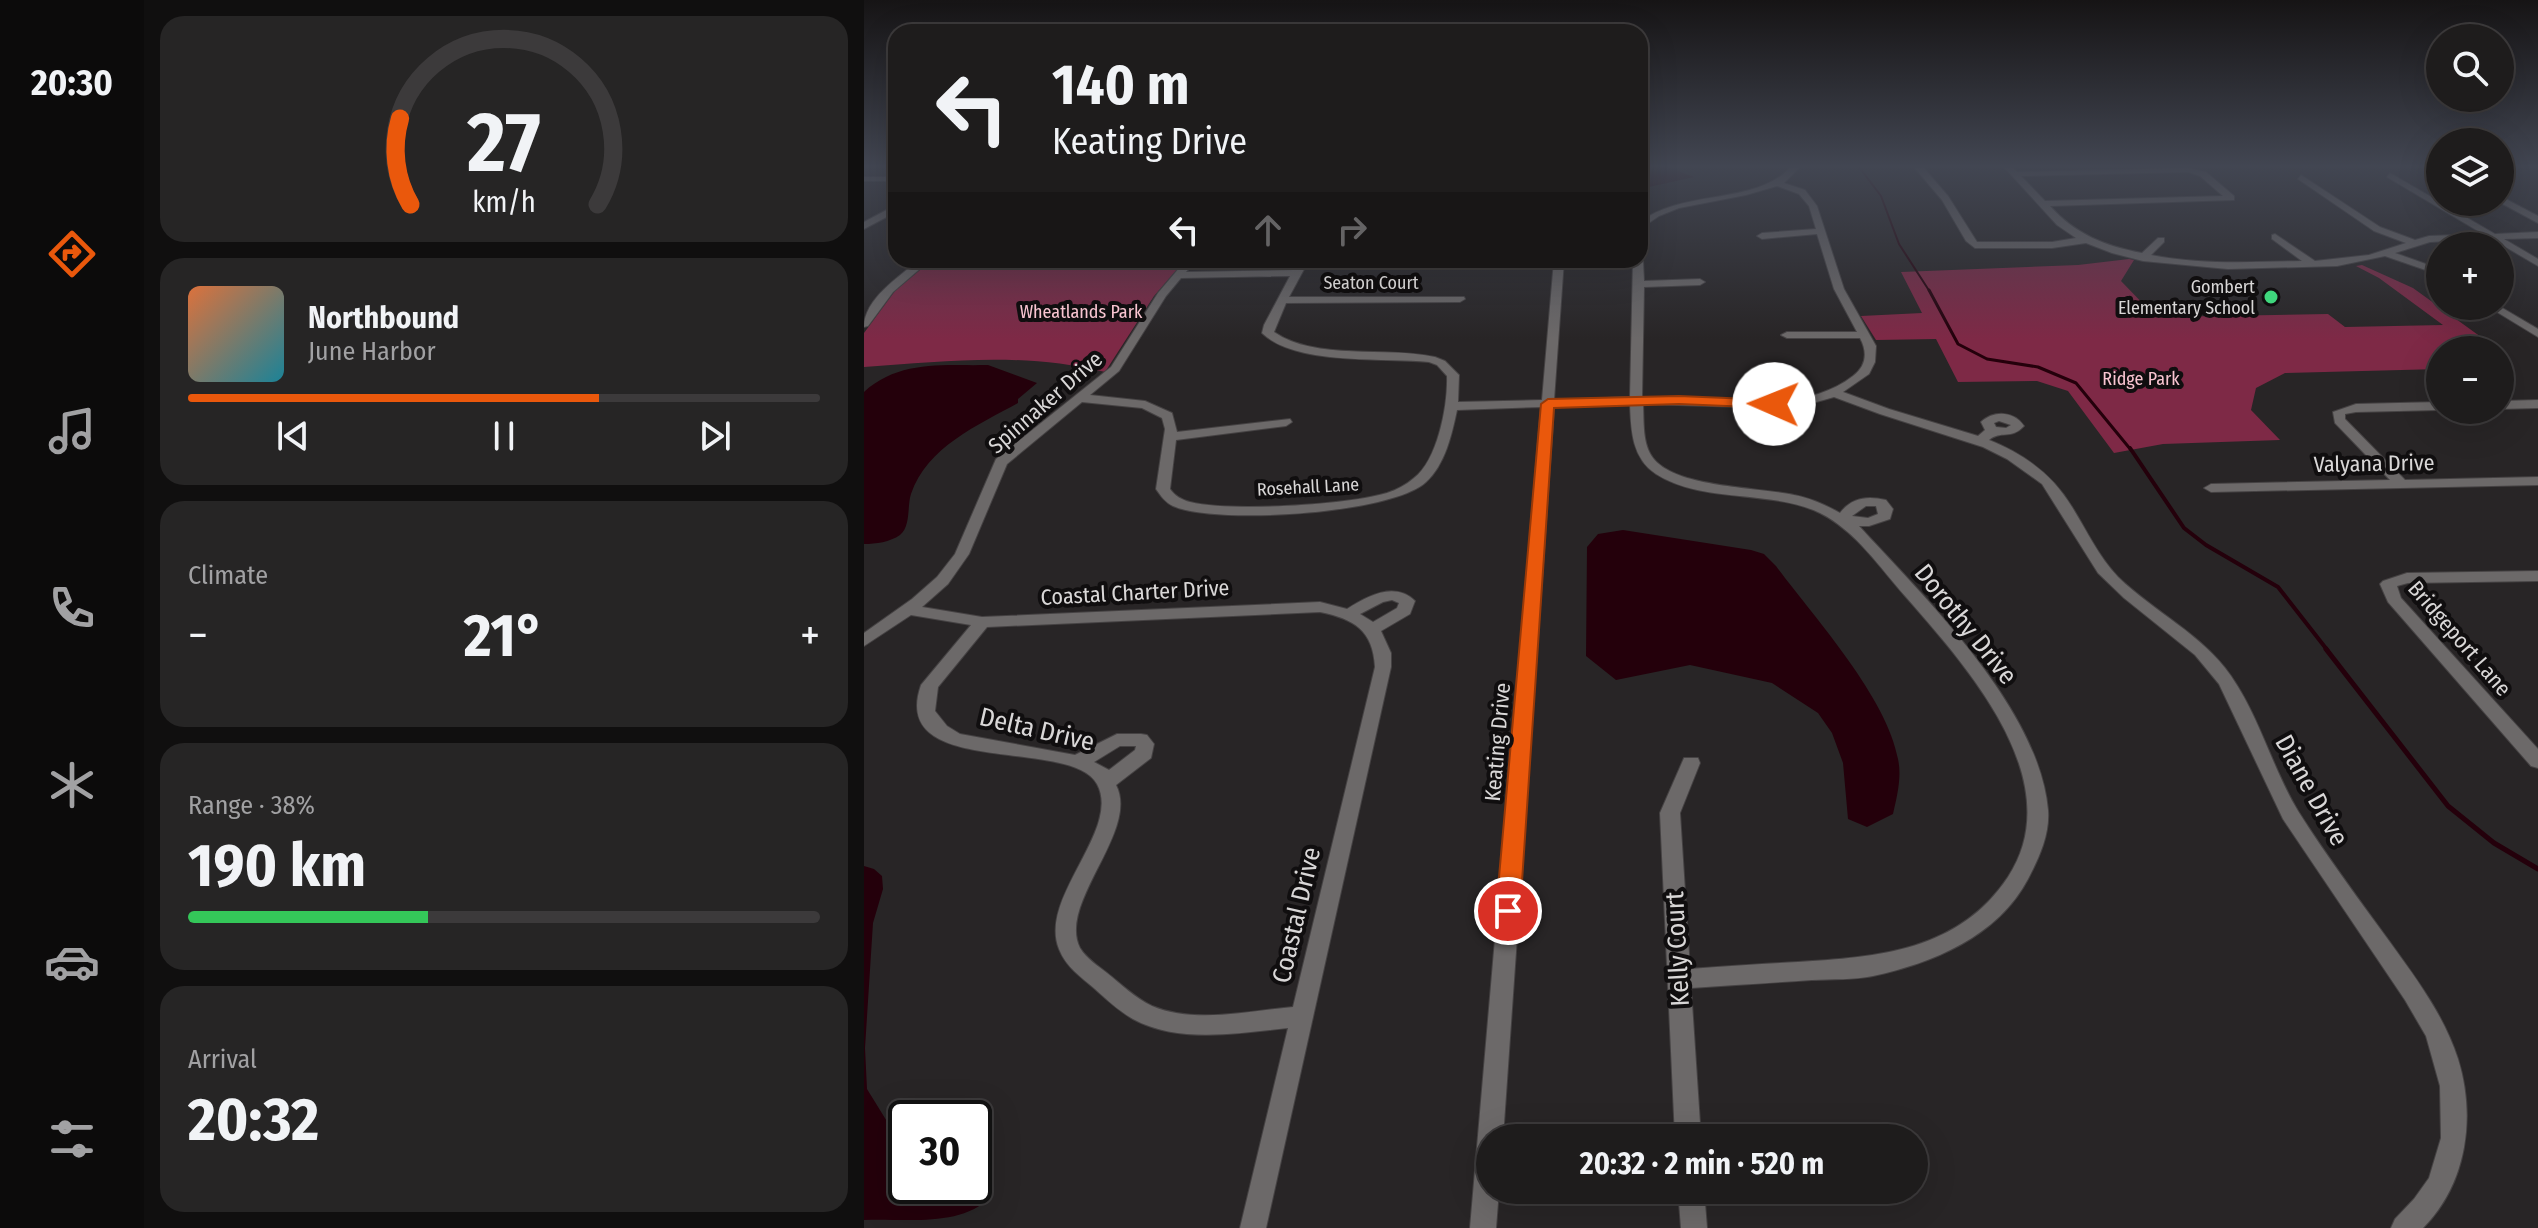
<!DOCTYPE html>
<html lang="en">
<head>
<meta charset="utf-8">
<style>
  :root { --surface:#1e1c1c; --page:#262525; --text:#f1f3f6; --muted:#a1a1a3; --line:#3c3a3b; --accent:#ea580c }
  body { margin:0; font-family:"Fira Sans Condensed",sans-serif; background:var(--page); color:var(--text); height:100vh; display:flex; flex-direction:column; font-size:30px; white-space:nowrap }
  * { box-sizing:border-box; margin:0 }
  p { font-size:26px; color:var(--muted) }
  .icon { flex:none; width:44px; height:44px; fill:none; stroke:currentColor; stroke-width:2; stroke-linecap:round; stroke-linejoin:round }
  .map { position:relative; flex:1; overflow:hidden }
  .side { display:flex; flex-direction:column; gap:16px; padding:16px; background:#100f0f; width:720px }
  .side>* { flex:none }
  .top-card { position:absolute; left:24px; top:24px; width:760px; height:244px; border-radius:24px; box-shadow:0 8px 32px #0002,0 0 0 2px var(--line); background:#1e1c1c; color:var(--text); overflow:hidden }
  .fabs { position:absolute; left:1562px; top:24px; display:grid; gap:16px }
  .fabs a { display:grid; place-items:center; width:88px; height:88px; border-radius:50%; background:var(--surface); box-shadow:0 8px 32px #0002,0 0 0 2px var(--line); font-size:40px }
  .speed { position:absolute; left:24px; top:1100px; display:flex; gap:16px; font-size:40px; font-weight:700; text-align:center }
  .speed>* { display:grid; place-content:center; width:104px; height:104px; border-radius:50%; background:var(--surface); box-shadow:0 8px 32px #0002,0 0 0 2px var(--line); line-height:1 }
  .speed .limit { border:4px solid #111; border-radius:12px; background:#fff; color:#111 }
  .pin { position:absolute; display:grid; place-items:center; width:68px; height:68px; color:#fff; margin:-34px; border:4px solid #fff; border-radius:50%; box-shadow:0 2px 8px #0007 }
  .me { position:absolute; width:88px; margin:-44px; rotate:271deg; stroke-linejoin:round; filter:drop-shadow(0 0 6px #0008) }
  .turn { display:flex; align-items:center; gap:28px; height:168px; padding:0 32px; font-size:36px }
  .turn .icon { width:104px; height:104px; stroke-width:2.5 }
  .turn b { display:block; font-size:56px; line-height:68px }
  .lanes { display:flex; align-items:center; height:76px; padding:0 32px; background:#0003; justify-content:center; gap:40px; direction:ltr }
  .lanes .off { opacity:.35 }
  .big { font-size:60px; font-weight:700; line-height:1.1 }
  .side .widget { flex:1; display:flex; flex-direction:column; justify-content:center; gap:12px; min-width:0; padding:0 28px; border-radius:24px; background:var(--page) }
  .side .dial { align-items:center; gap:0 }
  .dial svg { height:208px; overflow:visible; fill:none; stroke:var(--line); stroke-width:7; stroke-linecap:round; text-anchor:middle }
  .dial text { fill:var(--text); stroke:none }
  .song { display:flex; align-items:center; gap:24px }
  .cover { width:96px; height:96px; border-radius:12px; background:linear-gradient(135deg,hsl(20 70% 55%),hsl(190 70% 35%)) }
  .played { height:8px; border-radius:4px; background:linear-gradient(90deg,var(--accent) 65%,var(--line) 65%) }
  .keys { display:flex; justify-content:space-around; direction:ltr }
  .heat { display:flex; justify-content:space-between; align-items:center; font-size:44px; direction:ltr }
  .charge { height:12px; border-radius:6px; background:linear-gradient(90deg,#34c759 38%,var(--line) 0) }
  .trip { position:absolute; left:612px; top:1124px; width:452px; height:80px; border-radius:40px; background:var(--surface); box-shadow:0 8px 32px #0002,0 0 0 2px var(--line); font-weight:700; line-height:80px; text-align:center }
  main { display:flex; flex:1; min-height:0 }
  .tab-bar { display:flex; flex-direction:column; width:144px; justify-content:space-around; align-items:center; background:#0c0b0b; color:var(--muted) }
  .tab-bar .icon { width:56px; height:56px }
  .tab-bar .selected { color:var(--accent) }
  .tab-bar b { font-size:36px; color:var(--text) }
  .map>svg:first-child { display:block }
  .green { fill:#7e2946 }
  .water { fill:#24000b }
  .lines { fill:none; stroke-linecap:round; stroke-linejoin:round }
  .stream-far3 { stroke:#24000b; stroke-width:2 }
  .stream-far2 { stroke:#24000b; stroke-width:3 }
  .stream-far1 { stroke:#24000b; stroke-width:4 }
  .stream { stroke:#24000b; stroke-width:5 }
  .minor-casing { stroke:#454243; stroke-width:2 }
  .minor { fill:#6c6969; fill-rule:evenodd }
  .route { fill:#ea580c; stroke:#983908; stroke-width:2 }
  .poi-dot { fill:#3fd77d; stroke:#100e0f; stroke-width:3 }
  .labels { text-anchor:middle; stroke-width:8; stroke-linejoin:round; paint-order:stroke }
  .far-street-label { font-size:18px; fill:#d9d7d7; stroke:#100e0f }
  .far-poi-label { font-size:18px; fill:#d9d7d7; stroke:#100e0f; text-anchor:end }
  .far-park-label { font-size:18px; fill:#f9c5d1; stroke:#100e0f }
  .street-label { font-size:22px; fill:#d9d7d7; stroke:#100e0f }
  .near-street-label { font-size:26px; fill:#d9d7d7; stroke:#100e0f }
</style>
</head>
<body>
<main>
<nav class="tab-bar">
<b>20:30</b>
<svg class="icon selected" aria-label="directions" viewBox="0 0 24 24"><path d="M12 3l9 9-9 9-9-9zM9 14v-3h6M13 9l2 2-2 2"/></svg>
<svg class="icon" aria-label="music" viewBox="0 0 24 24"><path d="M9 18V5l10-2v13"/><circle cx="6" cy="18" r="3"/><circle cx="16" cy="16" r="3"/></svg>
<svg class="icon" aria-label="phone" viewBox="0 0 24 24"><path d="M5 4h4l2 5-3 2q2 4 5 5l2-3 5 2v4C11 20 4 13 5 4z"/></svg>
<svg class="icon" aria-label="climate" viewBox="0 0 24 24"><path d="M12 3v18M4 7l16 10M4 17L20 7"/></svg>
<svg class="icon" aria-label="car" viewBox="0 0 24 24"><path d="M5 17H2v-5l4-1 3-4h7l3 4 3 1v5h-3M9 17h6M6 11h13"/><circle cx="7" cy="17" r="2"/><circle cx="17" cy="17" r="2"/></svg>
<svg class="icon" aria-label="filters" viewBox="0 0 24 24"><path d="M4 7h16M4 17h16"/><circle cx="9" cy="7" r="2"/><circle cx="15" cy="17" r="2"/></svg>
</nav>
<section class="side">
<div class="widget dial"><svg viewBox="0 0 100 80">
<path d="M14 69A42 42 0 1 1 86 69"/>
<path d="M14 69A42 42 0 0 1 10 36" stroke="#ea580c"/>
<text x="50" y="56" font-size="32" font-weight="700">27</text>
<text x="50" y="72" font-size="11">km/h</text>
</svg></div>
<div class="widget">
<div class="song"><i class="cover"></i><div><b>Northbound</b><p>June Harbor</p></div></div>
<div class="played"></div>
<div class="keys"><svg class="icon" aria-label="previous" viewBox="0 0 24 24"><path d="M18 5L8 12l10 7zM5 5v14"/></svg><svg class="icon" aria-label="pause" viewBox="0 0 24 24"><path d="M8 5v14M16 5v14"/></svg><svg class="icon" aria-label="next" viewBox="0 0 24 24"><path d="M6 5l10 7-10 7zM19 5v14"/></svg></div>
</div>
<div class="widget"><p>Climate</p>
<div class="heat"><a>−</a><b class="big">21°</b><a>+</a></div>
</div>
<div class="widget"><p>Range · 38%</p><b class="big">190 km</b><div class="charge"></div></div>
<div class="widget"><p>Arrival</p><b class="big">20:32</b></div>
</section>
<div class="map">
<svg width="1674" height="1228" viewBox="0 0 1674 1228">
  <rect width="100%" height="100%" fill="#282526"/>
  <g class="green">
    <path d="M1265,259L1270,260L1257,281L1288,313L1299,317L1464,314L1481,327L1579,325L1515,278L1492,266L1498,265L1549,288L1635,350H1576V369L1421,373L1392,388L1387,410L1416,440L1299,444L1250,453L1204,391L1173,381L1094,382L1072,339L1012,340L997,316L1058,313L1037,272L1214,265Z"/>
    <path d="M68,260H321L290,296L241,372C157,352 85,361 0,367V333L31,291Z"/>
  </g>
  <g class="water">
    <path d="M776,167H803L830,177L776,189Z"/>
    <path d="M124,365L173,383L154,399V403C114,425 63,447 47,494C43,506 47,526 36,535C26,542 12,544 0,544V392C35,360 79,366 124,365Z"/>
    <path d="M759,530L887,550L900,554L912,566C950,617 1023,697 1034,759C1038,777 1033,796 1029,814L1003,827L984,819L979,763L968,733L954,713L908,683L826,665L752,680L722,656L723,547L734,534Z"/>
    <path d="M0,866L10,869L18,876L19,889L9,923L1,1048L3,1089L32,1136L42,1145V1186H110V1176L122,1178L128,1186L126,1197C97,1228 40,1218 0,1220Z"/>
  </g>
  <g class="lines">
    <path class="stream-far3" d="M995,167L1017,196L1035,244L1066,292"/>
    <path class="stream-far2" d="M1065,290L1094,344L1123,359L1174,367L1212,383L1267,450"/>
    <path class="stream-far1" d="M1266,448L1320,528L1342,545L1414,587L1464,651"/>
    <path class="stream" d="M1462,649L1584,806L1630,843L1674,869"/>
    <g class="minor-casing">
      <g id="minor">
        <path d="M927,167H936L920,183L941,190L953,206L980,289L1012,346L1011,362L1005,374L979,392L1025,409L1114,436L1121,430L1117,422C1130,410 1150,411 1160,426C1147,440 1137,430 1125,440C1160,454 1188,474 1208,507C1223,531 1234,556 1254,577C1290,612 1338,634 1367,676C1396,718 1408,768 1434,811C1463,857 1496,901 1528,945C1554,981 1580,1016 1594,1059C1612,1117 1603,1184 1559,1228H1527L1531,1219L1550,1199L1565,1178L1577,1138L1576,1086L1562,1036L1541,1000L1419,819L1355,684L1331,655L1260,598L1234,573L1178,484L1143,459L1119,447L1016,414L970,397L942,405L917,408L779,404C780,421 778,444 789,458C812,488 894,487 930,495C946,498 962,505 976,513C988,497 1004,496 1022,500L1029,509L1026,519L1005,526H995C1061,598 1175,708 1184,810C1186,834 1175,858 1164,879C1134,936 1069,963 1009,976C990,980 968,979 948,980C908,983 867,985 827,988L837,1138H811L796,813L820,758H834L836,763L816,813L826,969C862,966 898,964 934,962C1014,957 1095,951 1144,877C1207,781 1102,666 1042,597C1016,568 992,531 956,513C906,489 839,504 792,474C768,458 767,431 766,404L690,407L639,1138H626V1190H635L632,1228H606L677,407L593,410C588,434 581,465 562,482C528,514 351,525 309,506C301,502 297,496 292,489L301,429L298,418L278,408L218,402L143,464L105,554L84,584L58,607L118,617L456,602L483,609C503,596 531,581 551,601L546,614L517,631L527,653V667L402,1228H376L424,1028C373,1033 315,1044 269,1019C255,1011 243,1000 231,989C217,977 202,967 195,949C174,897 258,830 233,784C207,736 24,780 57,685L107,625L47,615L0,646V633L48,599L73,577L91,554L132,459L247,367L294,293L322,260H332L322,272L430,270L435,260H445L425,297H600L601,299L596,302L422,303L410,332C452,361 522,346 571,357L581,361L595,375L594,402L678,400L690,260H700L690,400L766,397L769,260H776V258L779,260L780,281L836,279L841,282L836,285L780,287L778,397C843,395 934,419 989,376C1002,366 1004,353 996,338H923L917,335L923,332H993L970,289L953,234L898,239L893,236L898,233L952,229L945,206L935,194L913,186L882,195L815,208L795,216L776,229V222C821,188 890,206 927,167ZM426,276L400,325L398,333C432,366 519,357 565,362L573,365L583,376C584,404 574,460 550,478C542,485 532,490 523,493C482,505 368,512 326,502C318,500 311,496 306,489L312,440L422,426L428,422L426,419L313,432L308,413L281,401L226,395L255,371L302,296L317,278ZM1135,421L1147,425L1142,428L1132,427L1130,423ZM1002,506H1012L1014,514L1004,518L988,516ZM528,600L535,603L533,608L509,622L496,614L519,602ZM456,612C490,619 509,630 511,667L429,1007C385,1011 330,1024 288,1006C271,998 257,984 243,973C234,966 222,958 216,948C193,903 276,831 252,785L287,758L290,744L283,735L277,734H253L211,755L96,734L83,726L71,711L74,687L123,627ZM256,746H272L271,750L245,770L230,762Z"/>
        <path d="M1050,167H1059L1084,196L1113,242H1188L1212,238L1193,225L1140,167H1148L1153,172L1324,168L1342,172L1370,196V200L1186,206C1211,234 1241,246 1278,253L1294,238H1300V242L1287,255C1337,265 1388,262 1438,261L1408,239V235L1411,234L1451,261L1505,255L1542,243L1510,231L1434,179L1437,175L1516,227L1551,240L1565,236L1619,234L1523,177L1526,173L1631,234L1674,232V238L1640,239L1674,259V266L1628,239L1566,242L1531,253L1576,269V275L1521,256L1473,266L1364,269L1279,261L1248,253L1222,243L1188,248H1111L1102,241L1078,200ZM1324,172L1336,176L1359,196L1181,201L1157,176Z"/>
        <rect x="0" y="177" width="32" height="4"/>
        <path d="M1636,196L1674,216V223L1635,202Z"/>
        <path d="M32,205V212L0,229V222Z"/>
        <path d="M55,260H66L29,292L4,326L0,327C0,299 35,277 55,260Z"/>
        <path d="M1623,306H1635L1674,329V337Z"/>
        <path d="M1674,400V408L1636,409V401Z"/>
        <path d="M1576,402V410L1492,412L1481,414V419L1541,480L1674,477V485L1347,492L1340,488L1347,484L1526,480L1471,423L1469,412L1492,404Z"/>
        <path d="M1674,571V581L1544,583L1533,586L1537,598L1674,749V768L1667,766L1524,602L1516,584L1519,581L1543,573Z"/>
        <path d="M814,1190H840L843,1228H817Z"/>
      </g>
    </g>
    <use href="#minor" class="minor"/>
  </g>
  <linearGradient id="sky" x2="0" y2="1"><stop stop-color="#161415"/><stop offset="0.49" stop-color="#424652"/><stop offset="1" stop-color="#424652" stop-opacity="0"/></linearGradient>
  <rect width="1674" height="339" fill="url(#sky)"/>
  <path class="route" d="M815,396L910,400L917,404L910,408L815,404L690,408L656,911L652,918L644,921L635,918L632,911L677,404L684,399Z"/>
  <circle class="poi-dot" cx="1407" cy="297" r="8"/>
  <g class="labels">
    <g class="far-street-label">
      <text x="507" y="289">Seaton Court</text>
      <text transform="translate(444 487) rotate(-3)" y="6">Rosehall Lane</text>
    </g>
    <g class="far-poi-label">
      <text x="1391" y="293">Gombert<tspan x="1391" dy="21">Elementary School</tspan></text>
    </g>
    <g class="far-park-label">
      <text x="217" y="318">Wheatlands Park</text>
      <text x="1277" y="385">Ridge Park</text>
    </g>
    <g class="street-label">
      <text transform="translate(181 402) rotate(-41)" y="8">Spinnaker Drive</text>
      <text transform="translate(1510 463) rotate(-1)" y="8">Valyana Drive</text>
      <text transform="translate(271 592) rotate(-3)" y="8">Coastal Charter Drive</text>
      <text transform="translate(1596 638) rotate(49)" y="8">Bridgeport Lane</text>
      <text transform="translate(633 742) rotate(-85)" y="8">Keating Drive</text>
    </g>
    <g class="near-street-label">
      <text transform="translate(1102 624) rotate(51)" y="9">Dorothy Drive</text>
      <text transform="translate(173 729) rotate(13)" y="9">Delta Drive</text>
      <text transform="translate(1448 790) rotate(61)" y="9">Diane Drive</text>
      <text transform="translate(432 915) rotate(-77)" y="9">Coastal Drive</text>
      <text transform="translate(813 949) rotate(-93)" y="9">Kelly Court</text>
    </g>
  </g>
</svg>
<div class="fabs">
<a><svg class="icon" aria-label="search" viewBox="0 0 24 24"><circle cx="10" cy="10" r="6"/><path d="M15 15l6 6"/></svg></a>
<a><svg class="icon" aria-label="layers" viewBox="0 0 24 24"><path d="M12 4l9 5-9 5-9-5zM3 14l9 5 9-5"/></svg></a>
<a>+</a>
<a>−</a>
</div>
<div class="speed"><div class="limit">30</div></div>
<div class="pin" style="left:644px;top:911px;background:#d93025"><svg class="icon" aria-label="arrive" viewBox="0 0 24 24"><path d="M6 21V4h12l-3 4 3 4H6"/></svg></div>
<svg class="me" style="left:910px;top:404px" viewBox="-20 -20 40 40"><circle r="19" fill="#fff"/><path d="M0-13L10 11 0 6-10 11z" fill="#ea580c"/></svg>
<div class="trip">20:32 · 2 min · 520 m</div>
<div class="top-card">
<div class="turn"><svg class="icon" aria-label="left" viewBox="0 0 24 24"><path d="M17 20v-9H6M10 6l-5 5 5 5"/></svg><div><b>140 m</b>Keating Drive</div></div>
<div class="lanes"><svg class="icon" aria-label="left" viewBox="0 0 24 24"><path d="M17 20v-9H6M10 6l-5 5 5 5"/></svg><svg class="icon off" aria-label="ahead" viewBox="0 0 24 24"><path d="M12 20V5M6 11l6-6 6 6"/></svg><svg class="icon off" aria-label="right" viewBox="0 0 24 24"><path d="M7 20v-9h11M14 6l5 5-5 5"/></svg></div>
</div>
</div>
</main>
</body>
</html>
